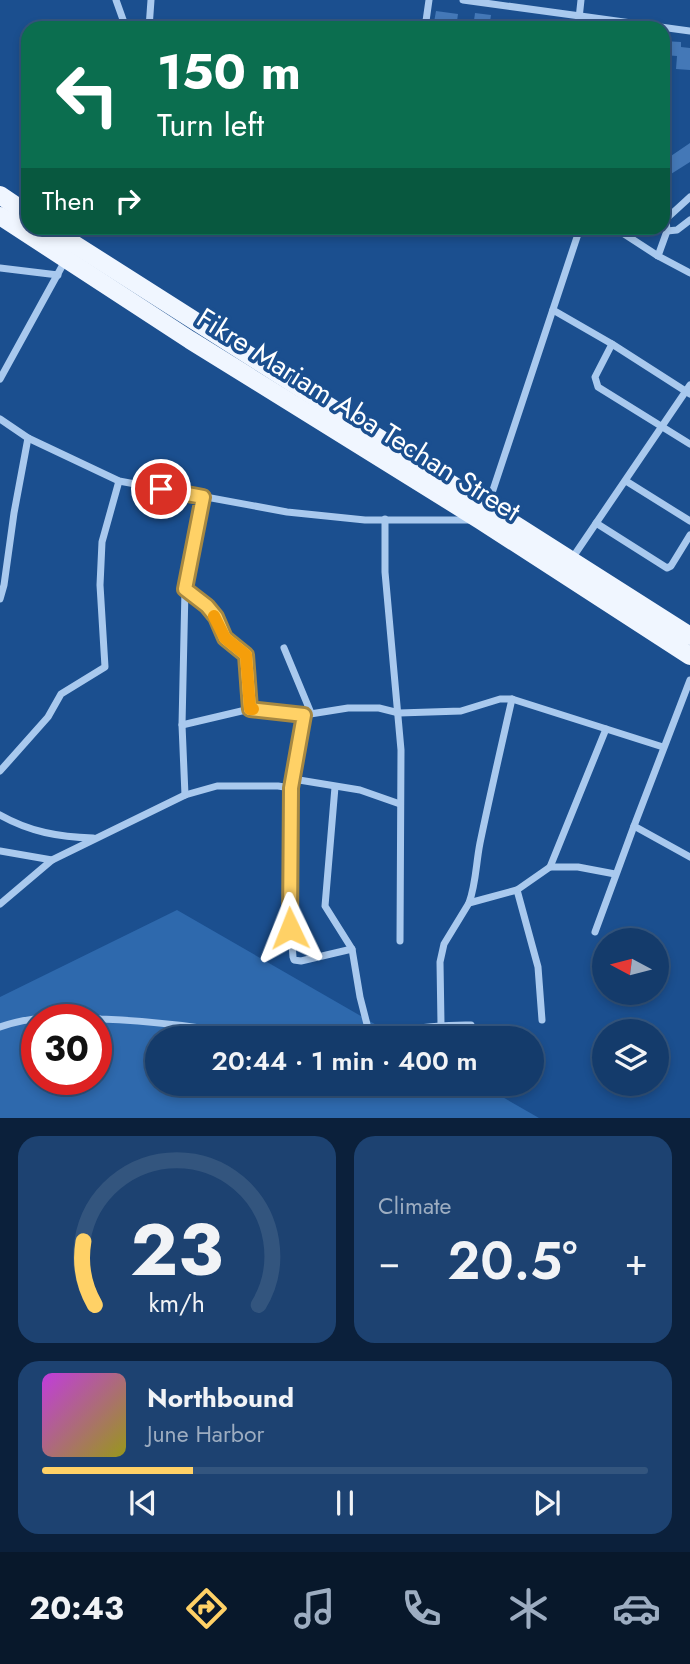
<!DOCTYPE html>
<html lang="en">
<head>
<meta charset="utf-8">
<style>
  :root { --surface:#143b6b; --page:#1d4271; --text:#f1f3f6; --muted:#9dadc1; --line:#33557e; --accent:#ffd166 }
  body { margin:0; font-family:Jost,sans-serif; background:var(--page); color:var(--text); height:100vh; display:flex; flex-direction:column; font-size:26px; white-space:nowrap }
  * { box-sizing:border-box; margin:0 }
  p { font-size:23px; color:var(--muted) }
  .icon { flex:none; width:38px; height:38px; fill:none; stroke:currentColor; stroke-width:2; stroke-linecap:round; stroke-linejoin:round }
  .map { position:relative; height:1118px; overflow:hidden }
  .side { display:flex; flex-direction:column; gap:18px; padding:18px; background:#0b203b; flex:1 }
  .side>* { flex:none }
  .banner { position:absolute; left:21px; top:21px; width:649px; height:214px; border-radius:21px; box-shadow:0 4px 10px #0003,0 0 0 2px var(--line); background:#0b6e4f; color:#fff; overflow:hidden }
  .needle { width:46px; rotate:277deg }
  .buttons { position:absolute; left:592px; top:928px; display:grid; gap:14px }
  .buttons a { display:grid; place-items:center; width:77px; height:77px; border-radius:50%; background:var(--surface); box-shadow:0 4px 10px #0003,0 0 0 2px var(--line); font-size:35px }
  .speed { position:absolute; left:21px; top:1004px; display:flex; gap:14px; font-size:35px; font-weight:700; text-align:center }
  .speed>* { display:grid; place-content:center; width:91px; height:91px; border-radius:50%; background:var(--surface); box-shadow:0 4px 10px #0003,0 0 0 2px var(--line); line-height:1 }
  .speed .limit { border:10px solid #d22; background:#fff; color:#111 }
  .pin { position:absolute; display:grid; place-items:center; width:60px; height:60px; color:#fff; margin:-30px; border:4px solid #fff; border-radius:50%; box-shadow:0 2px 7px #0007 }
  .me { position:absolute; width:77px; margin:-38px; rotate:358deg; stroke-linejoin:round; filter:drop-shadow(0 0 5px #0008) }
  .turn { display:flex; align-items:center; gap:24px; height:147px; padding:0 21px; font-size:32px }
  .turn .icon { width:91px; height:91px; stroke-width:2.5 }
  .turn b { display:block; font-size:49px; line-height:60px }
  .then { display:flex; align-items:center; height:66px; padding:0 21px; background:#0003; gap:14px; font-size:26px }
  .big { font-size:52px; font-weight:600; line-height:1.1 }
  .side .tile { flex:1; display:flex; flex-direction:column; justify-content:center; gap:10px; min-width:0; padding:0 24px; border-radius:21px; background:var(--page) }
  .side .dial { align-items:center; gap:0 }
  .dial svg { height:182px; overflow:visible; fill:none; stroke:var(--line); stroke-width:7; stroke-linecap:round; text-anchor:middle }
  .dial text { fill:var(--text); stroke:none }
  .song { display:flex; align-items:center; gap:21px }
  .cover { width:84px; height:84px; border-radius:10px; background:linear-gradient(135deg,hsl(290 70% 55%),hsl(60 70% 35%)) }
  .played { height:7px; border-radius:4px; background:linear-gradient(90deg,var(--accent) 25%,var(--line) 25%) }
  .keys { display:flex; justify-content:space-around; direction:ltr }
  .heat { display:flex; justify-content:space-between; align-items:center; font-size:38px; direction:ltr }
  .side .tiles { flex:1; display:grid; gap:18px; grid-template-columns:1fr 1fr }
  .tile:last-child { grid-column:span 2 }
  .trip { position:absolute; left:145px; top:1026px; width:399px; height:70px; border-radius:35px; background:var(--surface); box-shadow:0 4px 10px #0003,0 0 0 2px var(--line); font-weight:600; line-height:70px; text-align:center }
  .dock { display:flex; height:112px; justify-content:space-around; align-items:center; background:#08182b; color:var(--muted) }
  .dock .icon { width:49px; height:49px }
  .dock .on { color:var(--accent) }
  .dock b { font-size:32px; color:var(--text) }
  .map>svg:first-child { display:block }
  .green { fill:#2e69ad; fill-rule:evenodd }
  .building { fill:#4478b7 }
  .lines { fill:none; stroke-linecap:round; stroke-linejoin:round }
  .minor { stroke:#a9c9ee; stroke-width:7 }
  .primary { stroke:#f0f6ff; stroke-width:18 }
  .route-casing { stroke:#a68842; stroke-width:18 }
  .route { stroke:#ffd166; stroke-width:12 }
  .slow { stroke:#f59e0b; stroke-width:12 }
  .labels { text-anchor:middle; stroke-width:7; stroke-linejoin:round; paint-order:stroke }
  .street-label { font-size:28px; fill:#fff; stroke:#1b4f8f }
</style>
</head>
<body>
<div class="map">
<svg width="690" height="1118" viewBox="0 0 690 1118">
  <rect width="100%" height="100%" fill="#1b4f8f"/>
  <path class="green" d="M177,910L399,1038H158V1083H478L539,1118H0V997ZM37,1020H96V1080H37Z"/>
  <g class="building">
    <path d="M436,11L458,14L456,28H433Z"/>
    <path d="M475,13L491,15L489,28H473Z"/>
    <path d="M663,41L681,42V47L690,48V70L676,69L677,56L663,55Z"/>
    <path d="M690,143V162L663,179V151L668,158Z"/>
  </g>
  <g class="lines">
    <g class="minor">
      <path d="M116,0L126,28"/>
      <path d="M463,0L690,31"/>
      <path d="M149,28L151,0"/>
      <path d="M425,28L429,0"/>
      <path d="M578,28L581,0"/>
      <path d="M615,228L658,256L690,273"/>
      <path d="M667,231L677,230L690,220"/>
      <path d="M71,241L76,228"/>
      <path d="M658,256L667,231L666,219L690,197"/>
      <path d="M0,268L58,275"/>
      <path d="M553,310L612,344L690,394"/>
      <path d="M612,344L595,377L598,387L690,444"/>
      <path d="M0,379L66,259"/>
      <path d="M0,419L28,438L119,481L287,512L365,520H470"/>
      <path d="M626,481L690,521"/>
      <path d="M488,505L580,228"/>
      <path d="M385,519V572L401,750L400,941"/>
      <path d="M596,523L667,568L671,566L690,535"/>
      <path d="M571,560L690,385"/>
      <path d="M185,589L207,606L216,617L225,638L246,655L250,709"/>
      <path d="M0,599L4,585L14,513L28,438"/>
      <path d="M284,648L311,713"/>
      <path d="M690,680L634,826L690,857"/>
      <path d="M182,725L250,709L304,715"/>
      <path d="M0,771L48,717L61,694L105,667L100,585L102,542L119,481"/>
      <path d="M293,779L360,790L400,804"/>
      <path d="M335,787L325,906L352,949L360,997L370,1036"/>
      <path d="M291,788L289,903L293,957L294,960L301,961L352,949"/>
      <path d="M185,795L182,725L185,589L203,497"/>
      <path d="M0,815C30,832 59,837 93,838"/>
      <path d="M0,851L52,860"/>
      <path d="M550,867L606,729"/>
      <path d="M517,890L538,967L542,1020"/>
      <path d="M469,903C476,884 476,863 480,843C490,795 501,747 512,699"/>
      <path d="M0,904L52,860L185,795L217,786H278L291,788L304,715L348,708H379L399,713L461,711L500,699H512L663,747"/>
      <path d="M595,932L634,826"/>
      <path d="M441,1024L440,962L444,944L469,903L517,890L550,867H578L615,874"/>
      <path d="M0,1027C33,1015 67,1017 101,1019C156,1021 209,1028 262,1038"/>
      <path d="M341,1038C384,1035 427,1024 471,1025"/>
    </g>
    <g class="primary">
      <path d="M0,195L28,214"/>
      <path d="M0,216L190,340L480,520L690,656"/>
      <path d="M49,228L690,636"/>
    </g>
  </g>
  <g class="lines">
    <g class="route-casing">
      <path id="route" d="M161,489L203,497L185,589L207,606L216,617L225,638L246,655L250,709L304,715L291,788L290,928"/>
    </g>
    <use href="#route" class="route"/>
    <path class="slow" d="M214,616L225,638L246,655L250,709H253"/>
  </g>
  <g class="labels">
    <g class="street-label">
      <text transform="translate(359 414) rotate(32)" y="10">Fikre Mariam Aba Techan Street</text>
    </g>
  </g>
</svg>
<div class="buttons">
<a><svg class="needle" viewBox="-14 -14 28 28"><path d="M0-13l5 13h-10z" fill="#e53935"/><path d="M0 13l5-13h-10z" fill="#9dadc1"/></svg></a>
<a><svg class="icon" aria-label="layers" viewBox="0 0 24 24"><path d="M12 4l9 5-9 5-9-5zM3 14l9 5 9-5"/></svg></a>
</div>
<div class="speed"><div class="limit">30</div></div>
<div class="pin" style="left:161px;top:489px;background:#d93025"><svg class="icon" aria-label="arrive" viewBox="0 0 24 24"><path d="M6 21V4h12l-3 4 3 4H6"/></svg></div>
<svg class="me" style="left:290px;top:928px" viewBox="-20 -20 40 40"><path d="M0-17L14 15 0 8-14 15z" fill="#ffd166" stroke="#fff" stroke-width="4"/></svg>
<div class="trip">20:44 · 1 min · 400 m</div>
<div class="banner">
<div class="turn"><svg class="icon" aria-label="left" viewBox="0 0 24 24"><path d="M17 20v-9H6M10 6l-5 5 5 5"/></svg><div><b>150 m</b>Turn left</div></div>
<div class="then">Then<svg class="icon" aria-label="right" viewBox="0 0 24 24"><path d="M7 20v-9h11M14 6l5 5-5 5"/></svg></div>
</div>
</div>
<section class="side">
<div class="tiles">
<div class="tile dial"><svg viewBox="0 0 100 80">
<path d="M14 69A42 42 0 1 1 86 69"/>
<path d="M14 69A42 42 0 0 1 9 41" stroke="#ffd166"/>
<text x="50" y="56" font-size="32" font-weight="700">23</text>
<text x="50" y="72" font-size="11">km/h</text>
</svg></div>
<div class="tile"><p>Climate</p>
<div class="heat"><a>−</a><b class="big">20.5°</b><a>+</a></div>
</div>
<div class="tile">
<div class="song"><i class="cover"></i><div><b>Northbound</b><p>June Harbor</p></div></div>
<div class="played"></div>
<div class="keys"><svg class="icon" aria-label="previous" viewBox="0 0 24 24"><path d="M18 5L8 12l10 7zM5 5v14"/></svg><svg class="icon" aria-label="pause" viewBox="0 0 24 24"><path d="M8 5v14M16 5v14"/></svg><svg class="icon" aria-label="next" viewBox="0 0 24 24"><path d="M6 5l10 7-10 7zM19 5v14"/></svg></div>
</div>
</div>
</section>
<nav class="dock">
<b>20:43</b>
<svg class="icon on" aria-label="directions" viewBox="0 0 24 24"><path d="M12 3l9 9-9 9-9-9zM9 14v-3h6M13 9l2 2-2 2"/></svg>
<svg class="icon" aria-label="music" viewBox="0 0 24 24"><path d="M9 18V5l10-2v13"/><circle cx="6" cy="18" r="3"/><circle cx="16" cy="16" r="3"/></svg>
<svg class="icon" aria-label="phone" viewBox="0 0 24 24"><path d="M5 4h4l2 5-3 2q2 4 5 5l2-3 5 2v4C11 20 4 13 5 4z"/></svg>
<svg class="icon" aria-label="climate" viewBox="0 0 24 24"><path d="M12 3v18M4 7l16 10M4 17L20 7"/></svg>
<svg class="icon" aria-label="car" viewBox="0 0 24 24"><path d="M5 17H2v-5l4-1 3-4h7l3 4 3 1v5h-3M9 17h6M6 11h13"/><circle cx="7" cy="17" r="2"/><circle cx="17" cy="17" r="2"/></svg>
</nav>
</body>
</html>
